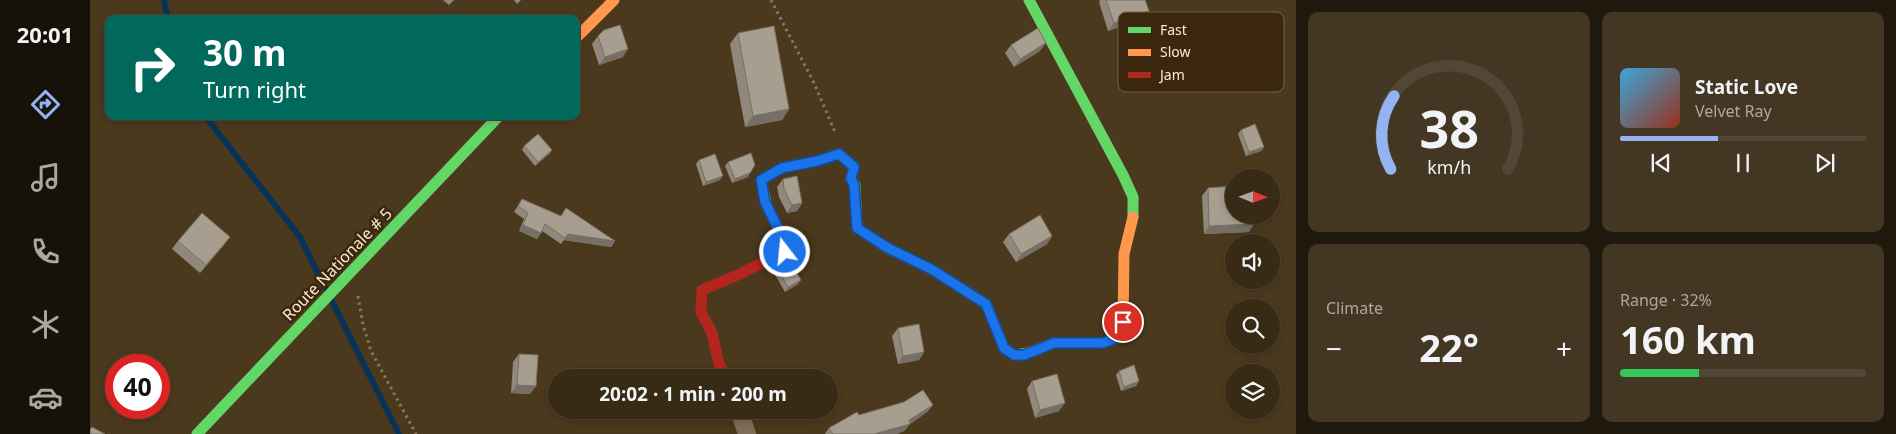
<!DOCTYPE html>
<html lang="en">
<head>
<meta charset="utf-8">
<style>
  :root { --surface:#382b16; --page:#433723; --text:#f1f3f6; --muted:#aba7a1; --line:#524735; --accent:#95b2f1 }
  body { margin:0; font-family:"Noto Sans",sans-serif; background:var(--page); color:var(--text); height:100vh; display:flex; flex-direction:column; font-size:19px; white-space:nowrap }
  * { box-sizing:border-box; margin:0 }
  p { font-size:16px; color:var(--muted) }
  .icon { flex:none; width:28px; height:28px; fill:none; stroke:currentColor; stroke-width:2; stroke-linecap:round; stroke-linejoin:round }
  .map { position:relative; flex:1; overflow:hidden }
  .side { display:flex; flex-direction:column; gap:12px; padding:12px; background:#1f180c; width:600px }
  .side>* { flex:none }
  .guide { position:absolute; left:15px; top:15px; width:475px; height:105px; border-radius:10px; box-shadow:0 2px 8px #0003,0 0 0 1px var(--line); background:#00695c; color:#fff; overflow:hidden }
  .needle { width:32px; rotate:91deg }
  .tools { position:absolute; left:1135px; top:169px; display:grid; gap:10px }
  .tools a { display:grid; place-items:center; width:55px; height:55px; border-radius:50%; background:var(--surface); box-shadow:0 2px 8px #0003,0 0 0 1px var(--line); font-size:25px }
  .speed { position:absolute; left:15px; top:354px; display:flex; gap:10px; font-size:25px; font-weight:700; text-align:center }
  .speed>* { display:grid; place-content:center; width:65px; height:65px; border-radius:50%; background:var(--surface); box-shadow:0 2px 8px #0003,0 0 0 1px var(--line); line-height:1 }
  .speed .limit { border:8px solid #d22; background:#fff; color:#111 }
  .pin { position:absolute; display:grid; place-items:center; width:42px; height:42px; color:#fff; margin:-21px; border:2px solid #fff; border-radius:50%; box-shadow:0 1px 5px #0007 }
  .me { position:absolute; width:55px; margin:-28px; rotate:344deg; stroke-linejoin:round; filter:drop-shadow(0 0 4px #0008) }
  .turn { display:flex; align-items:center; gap:18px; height:105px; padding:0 15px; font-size:22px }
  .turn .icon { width:65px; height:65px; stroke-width:2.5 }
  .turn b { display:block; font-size:35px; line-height:42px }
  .big { font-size:38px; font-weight:700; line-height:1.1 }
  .side .card { flex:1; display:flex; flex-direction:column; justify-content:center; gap:8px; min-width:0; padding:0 18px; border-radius:10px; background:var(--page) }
  .side .dial { align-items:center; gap:0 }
  .dial svg { height:130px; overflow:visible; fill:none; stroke:var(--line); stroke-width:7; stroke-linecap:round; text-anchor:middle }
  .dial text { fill:var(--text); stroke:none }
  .song { display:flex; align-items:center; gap:15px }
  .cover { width:60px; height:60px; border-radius:8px; background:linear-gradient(135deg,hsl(200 70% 55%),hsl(10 70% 35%)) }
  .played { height:5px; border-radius:2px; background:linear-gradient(90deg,var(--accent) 40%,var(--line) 40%) }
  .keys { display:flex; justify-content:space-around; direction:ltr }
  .heat { display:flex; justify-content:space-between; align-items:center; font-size:28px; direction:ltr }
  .charge { height:8px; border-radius:4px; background:linear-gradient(90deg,#34c759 32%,var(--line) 0) }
  .side .tiles { flex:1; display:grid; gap:12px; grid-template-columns:repeat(2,1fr) }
  .trip { position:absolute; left:458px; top:369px; width:290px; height:50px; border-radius:25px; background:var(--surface); box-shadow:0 2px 8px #0003,0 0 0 1px var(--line); font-weight:700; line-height:50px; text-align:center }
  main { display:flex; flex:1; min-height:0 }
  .tab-bar { display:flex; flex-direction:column; width:90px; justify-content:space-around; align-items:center; background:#161109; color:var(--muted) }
  .tab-bar .icon { width:35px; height:35px }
  .tab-bar .current { color:var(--accent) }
  .tab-bar b { font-size:22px; color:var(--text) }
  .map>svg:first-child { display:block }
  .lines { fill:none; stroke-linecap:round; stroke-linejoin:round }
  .stream { stroke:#073359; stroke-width:6 }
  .path { stroke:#867865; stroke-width:3; stroke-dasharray:2.5 4; stroke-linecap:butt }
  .street { stroke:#7e6d57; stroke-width:18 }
  .fast { stroke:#63d668; stroke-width:11 }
  .slow { stroke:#ff974d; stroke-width:11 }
  .jam { stroke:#b3261e; stroke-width:11 }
  .wall { fill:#90887c }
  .shaded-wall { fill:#766f65 }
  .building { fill:#a89e90; stroke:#766f65 }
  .route-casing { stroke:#114b97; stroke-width:12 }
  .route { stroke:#1a73e8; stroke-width:9 }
  .labels { text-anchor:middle; stroke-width:5; stroke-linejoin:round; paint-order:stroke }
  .street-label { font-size:16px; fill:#fde8d0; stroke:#3a270d }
  .key { fill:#3a270d; stroke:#746148; stroke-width:1 }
  .key-label { font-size:14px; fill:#fde8d0 }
</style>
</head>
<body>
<main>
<nav class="tab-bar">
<b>20:01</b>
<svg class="icon current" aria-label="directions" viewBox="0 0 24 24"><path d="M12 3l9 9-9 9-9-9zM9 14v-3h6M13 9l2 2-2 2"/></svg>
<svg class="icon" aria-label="music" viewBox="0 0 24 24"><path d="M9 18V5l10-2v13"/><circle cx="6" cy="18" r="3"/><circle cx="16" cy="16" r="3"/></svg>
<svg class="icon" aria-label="phone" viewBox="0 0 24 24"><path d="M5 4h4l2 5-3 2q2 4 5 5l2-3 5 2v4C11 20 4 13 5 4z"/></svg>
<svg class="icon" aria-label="climate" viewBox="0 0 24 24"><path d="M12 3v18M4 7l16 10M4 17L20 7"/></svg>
<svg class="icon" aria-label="car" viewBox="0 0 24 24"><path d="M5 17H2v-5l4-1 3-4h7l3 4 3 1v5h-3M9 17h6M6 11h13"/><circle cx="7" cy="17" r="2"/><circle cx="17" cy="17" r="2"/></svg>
</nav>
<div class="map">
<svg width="1206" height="434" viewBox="0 0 1206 434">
  <rect width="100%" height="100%" fill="#4b391e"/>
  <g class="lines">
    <g class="stream">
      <path d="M74,0L78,19"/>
      <path d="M115,116L210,237L235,288"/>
      <path d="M242,301L309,434"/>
    </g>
    <g class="path">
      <path d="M681,0L724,83L745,132"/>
      <path d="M268,296L273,325L281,351L326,434"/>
    </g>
    <path class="street" d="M649,410L657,434"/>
    <g class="fast">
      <path d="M939,0L1033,175L1043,197V217"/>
      <path d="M677,207L671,180L692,168L727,161L749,154L764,167L761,179L765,185L767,228L797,248L841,269L896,304L914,348L924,355L938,353"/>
      <path d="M107,434L409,116"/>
    </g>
    <g class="slow">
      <path d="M486,38L524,0"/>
      <path d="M938,353L964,343H1013L1026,338L1033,322L1034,254L1043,217"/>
    </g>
    <path class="jam" d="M638,378L629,364L622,333L611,312L612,290L650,274L679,259L691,256L695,251V242L677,207"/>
  </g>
  <g class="wall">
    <path d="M353,0H364L359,5Z"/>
    <path d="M424,0H431L427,4Z"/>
    <path d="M1010,0H1055L1059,11L1053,19L1018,31L1009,2Z"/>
    <path d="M648,33L699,109L692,120L655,127L640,44Z"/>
    <path d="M508,36L533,57L509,65L502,44Z"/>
    <path d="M921,45L950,51L924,67L915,53Z"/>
    <path d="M1151,130L1174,147L1171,151L1156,156L1148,134Z"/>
    <path d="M434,146L462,150L459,154L445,166L432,150Z"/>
    <path d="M609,160L630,180L613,186L606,164Z"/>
    <path d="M638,162L658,177L642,183L635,166Z"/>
    <path d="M693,179L712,203L707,211L697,213L689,197L687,187Z"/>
    <path d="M1118,188L1159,232L1114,234L1112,196Z"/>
    <path d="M432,199L525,241L521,247L474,240L471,244L452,231L447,239L429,231L434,219L424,212Z"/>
    <path d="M919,234L962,236L957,244L926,262L913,242Z"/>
    <path d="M140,237L134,245L110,273L82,249L88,241Z"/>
    <path d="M687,268L708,284L695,292L684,273Z"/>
    <path d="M808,328L834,352L829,360L808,364L802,336Z"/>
    <path d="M429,354L446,386L440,394L421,393L423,362Z"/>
    <path d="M1029,371L1049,381L1046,386L1031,391L1026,375Z"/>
    <path d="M942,381L969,411L945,418L937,389Z"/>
    <path d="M843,405L837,412L820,424L814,431L806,434H735L739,428L769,415Z"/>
  </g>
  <g class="shaded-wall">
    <path d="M1059,11L1053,19L1018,31L1024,23Z"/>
    <path d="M956,43L950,51L924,67L930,59Z"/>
    <path d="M538,49L533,57L509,65L515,57Z"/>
    <path d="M699,109L692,120L655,127L663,116Z"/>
    <path d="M1174,147L1171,151L1156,156L1159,152Z"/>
    <path d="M462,150L459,154L445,166L448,162Z"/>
    <path d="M660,173L658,177L642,183L645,179Z"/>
    <path d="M633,176L630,180L613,186L616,182Z"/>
    <path d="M712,203L707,211L697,213L702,205Z"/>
    <path d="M1164,224L1159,232L1114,234L1119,226Z"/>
    <path d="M433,225L451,233L447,239L429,231Z"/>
    <path d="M478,234L525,241L521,247L474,240Z"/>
    <path d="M962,236L957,244L926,262L931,254Z"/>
    <path d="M140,237L134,245L110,273L116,265Z"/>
    <path d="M711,280L708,284L695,292L698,287Z"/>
    <path d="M834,352L829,360L808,364L813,356Z"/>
    <path d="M1049,381L1046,386L1031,391L1034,387Z"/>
    <path d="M427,385L446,386L440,394L421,393Z"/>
    <path d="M975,403L969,411L945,418L950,410Z"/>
    <path d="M843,405L837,412L820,424L814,431L806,434H784L819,420Z"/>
  </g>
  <g class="building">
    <path d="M1016,0H1055L1059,11L1024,23Z"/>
    <path d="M392,15L396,19H388Z"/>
    <path d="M530,25L538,49L515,57L508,36L514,30Z"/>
    <path d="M684,26L699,109L663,116L648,33Z"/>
    <path d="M948,28L956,43L930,59L921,45Z"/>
    <path d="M1165,124L1174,147L1159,152L1151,130Z"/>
    <path d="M448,134L462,150L448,162L434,146Z"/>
    <path d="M661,153L665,165L660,173L645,179L638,162Z"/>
    <path d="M625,154L633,176L616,182L609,160Z"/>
    <path d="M707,176L712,203L702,205L694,189L693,179Z"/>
    <path d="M1144,186V215H1164V224L1119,226L1118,188Z"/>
    <path d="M432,199L471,216L476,208L525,241L478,234L475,238L455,224L451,233L433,225L438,213L428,206Z"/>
    <path d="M112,213L140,237L116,265L88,241Z"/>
    <path d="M950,215L962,236L931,254L919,234Z"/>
    <path d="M701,263L711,280L698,287L687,268Z"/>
    <path d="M829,324L834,352L813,356L808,328Z"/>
    <path d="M429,354L448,355L446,386L427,385Z"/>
    <path d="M1044,365L1049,381L1034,387L1029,371Z"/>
    <path d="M967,374L975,403L950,410L942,381Z"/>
    <path d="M833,390L843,405L819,420L820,424L784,434H743L739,428L767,412L769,415L814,402Z"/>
    <path d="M2,427L15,434H0V430Z"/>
  </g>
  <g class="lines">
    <g class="route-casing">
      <path id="route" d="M695,252V242L675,202L671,180L692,168L727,161L749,154L764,167L761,178L764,185L767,228L798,248L841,269L896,304L914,348L924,355H934L964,343H1013L1026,338L1033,322"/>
    </g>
    <use href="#route" class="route"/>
  </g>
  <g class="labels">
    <g class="street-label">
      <text transform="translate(247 264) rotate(-46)" y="6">Route Nationale # 5</text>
    </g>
  </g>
  <rect x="1028" y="12" width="166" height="80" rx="8" class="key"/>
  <rect x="1038" y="27" width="23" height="6" fill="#63d668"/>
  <rect x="1038" y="49" width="23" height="7" fill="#ff974d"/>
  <rect x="1038" y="72" width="23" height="6" fill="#b3261e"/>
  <g class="key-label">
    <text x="1070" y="35">Fast</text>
    <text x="1070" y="57">Slow</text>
    <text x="1070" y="80">Jam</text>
  </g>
</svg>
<div class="tools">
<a><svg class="needle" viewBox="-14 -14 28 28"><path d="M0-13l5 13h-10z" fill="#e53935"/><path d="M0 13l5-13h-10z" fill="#aba7a1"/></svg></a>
<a><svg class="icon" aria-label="sound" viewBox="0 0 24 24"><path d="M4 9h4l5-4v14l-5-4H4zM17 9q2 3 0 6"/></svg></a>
<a><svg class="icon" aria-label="search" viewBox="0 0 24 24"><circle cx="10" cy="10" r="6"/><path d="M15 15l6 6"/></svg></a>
<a><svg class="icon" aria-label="layers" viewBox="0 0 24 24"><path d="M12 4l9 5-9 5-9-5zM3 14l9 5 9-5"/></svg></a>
</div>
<div class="speed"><div class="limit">40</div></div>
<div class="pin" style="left:1033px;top:322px;background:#d93025"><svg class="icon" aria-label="arrive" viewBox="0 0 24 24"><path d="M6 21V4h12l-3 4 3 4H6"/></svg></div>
<svg class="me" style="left:695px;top:252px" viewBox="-20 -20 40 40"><circle r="17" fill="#1a73e8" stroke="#fff" stroke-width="3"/><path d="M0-11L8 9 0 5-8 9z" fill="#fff"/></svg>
<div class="trip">20:02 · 1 min · 200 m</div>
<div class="guide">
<div class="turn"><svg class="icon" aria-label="right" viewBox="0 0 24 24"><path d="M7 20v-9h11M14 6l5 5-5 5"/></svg><div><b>30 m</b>Turn right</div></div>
</div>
</div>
<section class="side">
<div class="tiles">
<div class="card dial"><svg viewBox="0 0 100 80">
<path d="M14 69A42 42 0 1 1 86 69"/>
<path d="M14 69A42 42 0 0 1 16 24" stroke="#95b2f1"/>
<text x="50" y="56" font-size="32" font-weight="700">38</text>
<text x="50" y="72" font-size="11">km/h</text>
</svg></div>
<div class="card">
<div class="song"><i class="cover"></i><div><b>Static Love</b><p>Velvet Ray</p></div></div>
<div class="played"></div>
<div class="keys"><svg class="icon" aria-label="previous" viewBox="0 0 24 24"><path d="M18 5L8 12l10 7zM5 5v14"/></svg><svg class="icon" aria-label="pause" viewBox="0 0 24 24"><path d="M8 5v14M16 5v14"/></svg><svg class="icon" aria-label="next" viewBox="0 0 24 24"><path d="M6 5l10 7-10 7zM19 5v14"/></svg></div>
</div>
<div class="card"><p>Climate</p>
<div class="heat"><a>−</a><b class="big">22°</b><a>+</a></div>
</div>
<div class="card"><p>Range · 32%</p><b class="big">160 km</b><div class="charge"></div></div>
</div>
</section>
</main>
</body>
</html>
